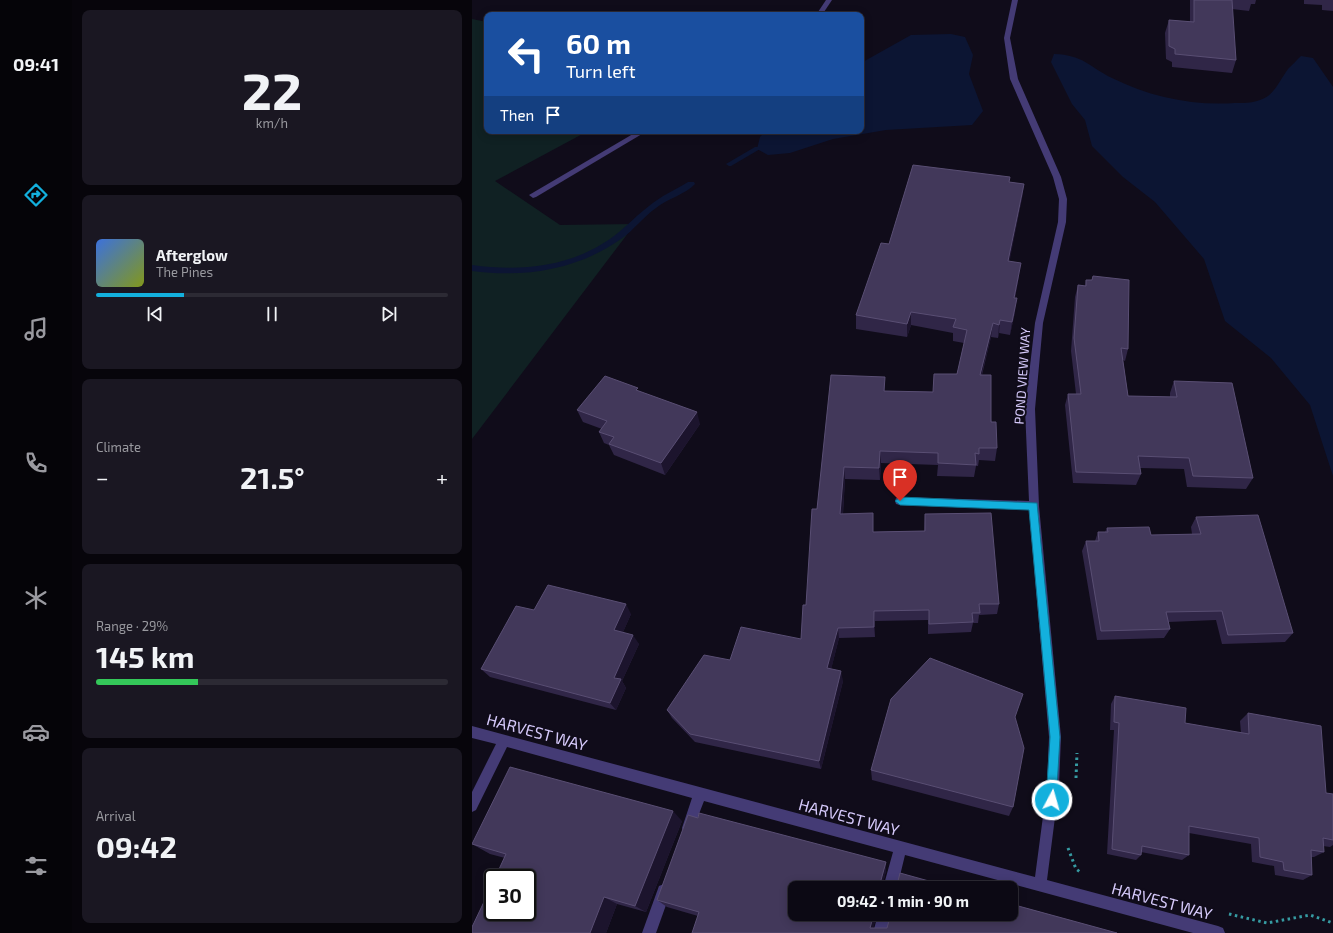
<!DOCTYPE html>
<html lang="en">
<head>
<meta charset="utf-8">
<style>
  :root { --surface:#0c0914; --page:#1a1722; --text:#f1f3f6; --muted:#9a9aa0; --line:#2c2a34; --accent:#13b0dd }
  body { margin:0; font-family:"Exo 2",sans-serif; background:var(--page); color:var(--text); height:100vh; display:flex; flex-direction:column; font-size:15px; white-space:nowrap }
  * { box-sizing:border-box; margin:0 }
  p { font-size:13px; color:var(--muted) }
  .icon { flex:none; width:22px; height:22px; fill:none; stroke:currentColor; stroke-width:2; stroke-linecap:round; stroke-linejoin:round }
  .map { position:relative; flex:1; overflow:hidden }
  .side { display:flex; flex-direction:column; gap:10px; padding:10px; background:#07050b; width:400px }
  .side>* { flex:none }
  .top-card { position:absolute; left:12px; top:12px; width:380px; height:122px; border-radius:8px; box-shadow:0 2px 10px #0003,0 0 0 1px var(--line); background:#1a4fa0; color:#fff; overflow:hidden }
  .speed { position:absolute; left:12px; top:869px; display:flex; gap:8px; font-size:20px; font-weight:700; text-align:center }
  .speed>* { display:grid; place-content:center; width:52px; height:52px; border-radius:50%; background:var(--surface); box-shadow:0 2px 10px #0003,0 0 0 1px var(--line); line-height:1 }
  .speed .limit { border:2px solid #111; border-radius:6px; background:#fff; color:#111 }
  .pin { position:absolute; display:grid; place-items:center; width:34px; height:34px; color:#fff; margin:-41px -17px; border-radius:50% 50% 50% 0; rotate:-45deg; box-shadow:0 0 4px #0007 }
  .pin .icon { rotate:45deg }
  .me { position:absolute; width:44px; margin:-22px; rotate:6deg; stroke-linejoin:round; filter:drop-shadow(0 0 3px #0008) }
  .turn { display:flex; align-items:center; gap:14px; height:84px; padding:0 16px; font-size:18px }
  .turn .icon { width:52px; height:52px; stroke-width:2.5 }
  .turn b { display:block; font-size:28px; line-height:34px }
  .then { display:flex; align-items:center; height:38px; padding:0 16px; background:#0003; gap:8px; font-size:15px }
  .big { font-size:30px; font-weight:700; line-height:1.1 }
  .side .widget { flex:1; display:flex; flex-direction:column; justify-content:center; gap:6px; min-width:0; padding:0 14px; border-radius:8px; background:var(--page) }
  .side .dial { align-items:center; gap:0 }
  .dial b { font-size:52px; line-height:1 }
  .song { display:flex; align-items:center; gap:12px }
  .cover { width:48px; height:48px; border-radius:6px; background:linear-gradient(135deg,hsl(220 70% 55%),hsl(70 70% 35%)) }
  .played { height:4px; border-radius:2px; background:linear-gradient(90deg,var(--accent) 25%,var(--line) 25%) }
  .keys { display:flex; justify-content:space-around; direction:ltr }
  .heat { display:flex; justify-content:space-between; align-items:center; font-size:22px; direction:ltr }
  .charge { height:6px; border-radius:3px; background:linear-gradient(90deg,#34c759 29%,var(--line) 0) }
  .trip { position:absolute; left:316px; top:881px; width:230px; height:40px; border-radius:8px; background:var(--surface); box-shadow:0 2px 10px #0003,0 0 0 1px var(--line); font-weight:700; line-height:40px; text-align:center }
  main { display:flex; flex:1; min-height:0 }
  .tabs { display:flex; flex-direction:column; width:72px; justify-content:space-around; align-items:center; background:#050408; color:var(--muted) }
  .tabs .icon { width:28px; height:28px }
  .tabs .on { color:var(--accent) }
  .tabs b { font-size:18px; color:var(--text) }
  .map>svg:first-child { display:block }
  .green { fill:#102123 }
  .water { fill:#0c1533 }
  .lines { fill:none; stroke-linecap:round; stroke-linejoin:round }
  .stream { fill:#0c1533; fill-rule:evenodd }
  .path { stroke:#369ba2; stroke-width:3; stroke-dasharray:2.5 3.5; stroke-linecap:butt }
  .minor { fill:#443b75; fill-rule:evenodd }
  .wall { fill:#302647 }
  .shaded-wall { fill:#1c142d }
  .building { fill:#42385a; stroke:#594e73 }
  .route { fill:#13b0dd; stroke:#0c7290 }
  .labels { text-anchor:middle; stroke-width:4; stroke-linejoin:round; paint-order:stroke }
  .street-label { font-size:13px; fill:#d5c9fa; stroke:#100c1a }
  .near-street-label { font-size:16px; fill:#d5c9fa; stroke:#100c1a }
</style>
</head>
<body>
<main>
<nav class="tabs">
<b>09:41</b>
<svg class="icon on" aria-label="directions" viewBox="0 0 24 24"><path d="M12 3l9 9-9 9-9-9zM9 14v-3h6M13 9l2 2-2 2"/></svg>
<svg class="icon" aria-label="music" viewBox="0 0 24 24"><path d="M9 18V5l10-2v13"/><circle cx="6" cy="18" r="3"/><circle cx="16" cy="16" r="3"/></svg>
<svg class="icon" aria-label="phone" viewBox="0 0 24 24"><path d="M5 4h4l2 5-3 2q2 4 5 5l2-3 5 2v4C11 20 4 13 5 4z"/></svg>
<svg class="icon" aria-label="climate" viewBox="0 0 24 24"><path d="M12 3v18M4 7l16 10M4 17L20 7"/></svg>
<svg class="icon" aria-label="car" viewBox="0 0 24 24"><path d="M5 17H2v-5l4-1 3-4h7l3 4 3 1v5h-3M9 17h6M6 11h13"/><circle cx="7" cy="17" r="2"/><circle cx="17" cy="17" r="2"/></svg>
<svg class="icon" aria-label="filters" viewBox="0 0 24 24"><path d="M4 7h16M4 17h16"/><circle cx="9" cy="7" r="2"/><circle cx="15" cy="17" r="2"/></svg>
</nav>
<section class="side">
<div class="widget dial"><b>22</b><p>km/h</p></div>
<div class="widget">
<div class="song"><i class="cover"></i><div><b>Afterglow</b><p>The Pines</p></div></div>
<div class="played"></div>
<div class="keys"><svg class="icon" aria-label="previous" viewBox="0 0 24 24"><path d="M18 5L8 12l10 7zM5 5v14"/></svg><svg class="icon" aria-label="pause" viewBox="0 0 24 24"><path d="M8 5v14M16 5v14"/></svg><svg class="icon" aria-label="next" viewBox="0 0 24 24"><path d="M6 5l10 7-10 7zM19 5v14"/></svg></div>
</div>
<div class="widget"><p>Climate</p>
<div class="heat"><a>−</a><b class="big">21.5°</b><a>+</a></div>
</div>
<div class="widget"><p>Range · 29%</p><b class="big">145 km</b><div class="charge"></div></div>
<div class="widget"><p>Arrival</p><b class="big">09:42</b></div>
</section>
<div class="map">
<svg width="861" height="933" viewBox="0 0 861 933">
  <rect width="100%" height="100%" fill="#100c1a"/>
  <path class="green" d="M0,19L15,22V131H116L23,181L88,225L163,224L0,439Z"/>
  <g class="water">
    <path d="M479,34L493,37L501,55L497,74L511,111L500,125L414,130L361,139L318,153L296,155L285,149L288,137L294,131H389V63L439,35Z"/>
    <path d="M582,54C612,55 617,67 640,78C678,97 721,106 763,103C774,103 786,103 796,96C804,90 810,77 816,69C820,65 824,61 829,56L841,58L859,84L861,87V476L838,405L799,358L753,321L732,259L683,202L651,177L620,146L613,120L600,104L579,62Z"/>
  </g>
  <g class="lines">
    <g class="stream">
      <path d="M283,147H287L288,149L259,166H257L254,164Z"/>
      <path d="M216,182H222L223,184C214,194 195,199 184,208C171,217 162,230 149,239C105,270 53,278 0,271V265C44,271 91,268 130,244C148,234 161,218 177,206C189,196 203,190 216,182Z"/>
    </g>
    <g class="path">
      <path d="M604,778L605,753"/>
      <path d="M596,848L604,869L608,872"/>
      <path d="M757,914L795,923L838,915L861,923"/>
    </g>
    <g class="minor">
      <path d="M354,0H360L350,15H344Z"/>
      <path d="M540,0H546L538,38L546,79L589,177L595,199L594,222L571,323L563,409L567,506L589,737L587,786L575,880L746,926L751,928L753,933H721L433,855L425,888H411L421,852L232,801L220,832L216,834L212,832L210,828L220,798L35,747L4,810L0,812V792L24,744L0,738V726L563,877L575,786L577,737L557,510L428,505L424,504L423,501L424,498L428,497L557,501L553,409L563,323L586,222L587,199L581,177L538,79L532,38Z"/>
      <path d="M166,131H175L64,197L61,198L57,195Z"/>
      <path d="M192,884L197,886L199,891L184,933H170L187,886Z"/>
      <path d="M406,914H420L415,933H401Z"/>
    </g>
  </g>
  <g class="wall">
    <path d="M718,0H784L783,4H779L777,11L760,9L764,60L760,73L700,67V62L694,59L693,33L697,20L718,22Z"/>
    <path d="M832,0H861V11L850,10V5L832,4Z"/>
    <path d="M537,182L552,184L550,198L537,261L547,276L543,298V312L538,335L527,333L526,338L519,337L510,375L525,448L523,461L507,460L506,466H504L502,477L465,476L466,465L409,463L408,480L373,479L371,514L401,532L452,531L453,514L527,604L525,614L507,615L506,623H501L499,632L456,634V620L403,621V637L367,638L359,669L371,681L349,769L223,742L200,718L195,710L258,660L329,639L334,605L345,509L413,391L461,392L485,374L492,343L481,341V333L439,325L435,337L384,329V315L417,244Z"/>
    <path d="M621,276L656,349L653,361L651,360L656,396L698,397V393L702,381L781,478L774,489L715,487L712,469L668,468L669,474L664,485L601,483L593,405L596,394H604L599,351L603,297L606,285L613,286L614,280H620Z"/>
    <path d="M167,391L228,424L193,475L142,455L137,445L132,443L127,432L130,429L111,422L105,410Z"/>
    <path d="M724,517L821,633L813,642L750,644L744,620L696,622L698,629L692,638L625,640L610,551L614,541H623L626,532H633L635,528L679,535L720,534L719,527Z"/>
    <path d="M62,610L159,614L151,632L167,644L150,681L154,688L144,710L18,677L9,669Z"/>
    <path d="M643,696L713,723L769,733L768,721L776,713L854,793L861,794V845L858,847L851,846L852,852L842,857H839L840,875L831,880L803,875L802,866L780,862L779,844L717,833V855L710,860L669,852V855L664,860L635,854L642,730H638L639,704Z"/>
    <path d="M543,717L541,807L537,816L400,780L399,770Z"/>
    <path d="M210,821L174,912L145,904L134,933H0L33,858L18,854L0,844Z"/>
    <path d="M414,862V871L411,882L482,888H323L405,914L401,928L220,933L226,916L195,907L185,900Z"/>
  </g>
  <g class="shaded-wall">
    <path d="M552,184L550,198L535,275L536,261Z"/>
    <path d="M549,263L547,276L540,311L542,298Z"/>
    <path d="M545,298L543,312L538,335L540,322Z"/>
    <path d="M439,312V325L435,337V324Z"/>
    <path d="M528,320L527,333L526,338L527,325Z"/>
    <path d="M521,323L519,337L506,388L508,375Z"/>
    <path d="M413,377V390L412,404V391Z"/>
    <path d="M225,412L228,424L193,475L189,463Z"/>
    <path d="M408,451L409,463L408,480L407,468Z"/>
    <path d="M372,467L373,479L370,525L368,514Z"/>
    <path d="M154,604L159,614L148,639L142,630Z"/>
    <path d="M402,611L403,621V637L402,627Z"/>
    <path d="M366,628L367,638L357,678L355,668Z"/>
    <path d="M161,635L167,644L150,681L154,688L144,710L138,703L142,678Z"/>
    <path d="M369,671L371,681L349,769L347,761Z"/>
    <path d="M201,811L210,821L174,912L163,906Z"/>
    <path d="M414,862V871L410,888L409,880Z"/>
    <path d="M132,897L145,904L134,933H118Z"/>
    <path d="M402,914H405L400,933L398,928Z"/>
  </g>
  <g class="building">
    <path d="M722,0H760L764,60L703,54V49L697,46V20L722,22Z"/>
    <path d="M441,165L538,177L537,182L552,184L536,261L549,263L542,298H545L540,322L528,320L527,325L521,323L508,375H519V422H524L525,448H507V454L503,453L504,465L466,463V453L408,451L407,468L372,467L368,514L401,513V532L453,531V514L519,513L527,604H507L508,613H500L501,622L457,624V610L402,611V627L366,628L355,668L369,671L347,761L218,734L195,710L232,655L258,660L269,627L329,639L331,605H334L340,509H345L359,375L413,377L412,391L461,392L462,374H485L495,330L481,327L484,319L439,312L435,324L384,315L409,243L417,244Z"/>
    <path d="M621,276L657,280L656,349L649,348L656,396L705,397L702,381L760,383L781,478L721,476L717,458L666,456L669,474L604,472L596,394H609L602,338L606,285L614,286V280H620Z"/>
    <path d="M133,376L166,388L164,390L225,412L189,463L137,444L142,437L127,432L135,421L105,410Z"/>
    <path d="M786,515L821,633L756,635L750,611L694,612L698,629L629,631L614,541H627L626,532H636L635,528L677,527L679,535L729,534L724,517Z"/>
    <path d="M76,585L154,604L142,630L161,635L142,678L149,679L138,703L9,669L44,606L62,610Z"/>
    <path d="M458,658L551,694L543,717L552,748L541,807L399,770L419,699Z"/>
    <path d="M643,696L714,708L713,723L777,734L776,713L849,726L854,793L861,794V840L851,838L852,852L839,850L840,875L812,870L811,862L788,857L787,838L717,826V855L670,846L669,855L640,849L647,723L642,722Z"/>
    <path d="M38,767L201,811L163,906L132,897L118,933H0V927L21,883V912H55V878H23L34,854L0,844Z"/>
    <path d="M227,813L414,862L409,880L410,882L426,881L428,873L482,888H323V914H402L398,928H415L419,914H539V904L645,933H220L227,912L185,900L216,815L226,818Z"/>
  </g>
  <path class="route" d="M428,497L565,503L588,737L584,804L580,806L575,804L574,800L578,737L557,510L428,505L423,501Z"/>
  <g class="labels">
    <g class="street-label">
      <text transform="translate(550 376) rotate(-86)" y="5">POND VIEW WAY</text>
    </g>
    <g class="near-street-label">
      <text transform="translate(65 732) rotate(15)" y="6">HARVEST WAY</text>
      <text transform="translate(377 817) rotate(15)" y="6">HARVEST WAY</text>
      <text transform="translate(690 901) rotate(15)" y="6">HARVEST WAY</text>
    </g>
  </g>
</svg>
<div class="speed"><div class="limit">30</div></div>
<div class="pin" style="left:428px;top:501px;background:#d93025"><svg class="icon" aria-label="arrive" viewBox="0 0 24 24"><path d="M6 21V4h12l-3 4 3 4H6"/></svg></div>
<svg class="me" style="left:580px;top:800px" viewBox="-20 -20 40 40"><circle r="17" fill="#13b0dd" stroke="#fff" stroke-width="3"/><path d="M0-11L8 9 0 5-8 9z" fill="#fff"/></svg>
<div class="trip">09:42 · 1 min · 90 m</div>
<div class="top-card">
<div class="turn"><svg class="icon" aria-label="left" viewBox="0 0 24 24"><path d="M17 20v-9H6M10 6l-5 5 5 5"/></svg><div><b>60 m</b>Turn left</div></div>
<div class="then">Then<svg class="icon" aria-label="arrive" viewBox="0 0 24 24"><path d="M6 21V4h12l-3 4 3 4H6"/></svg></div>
</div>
</div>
</main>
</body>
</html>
